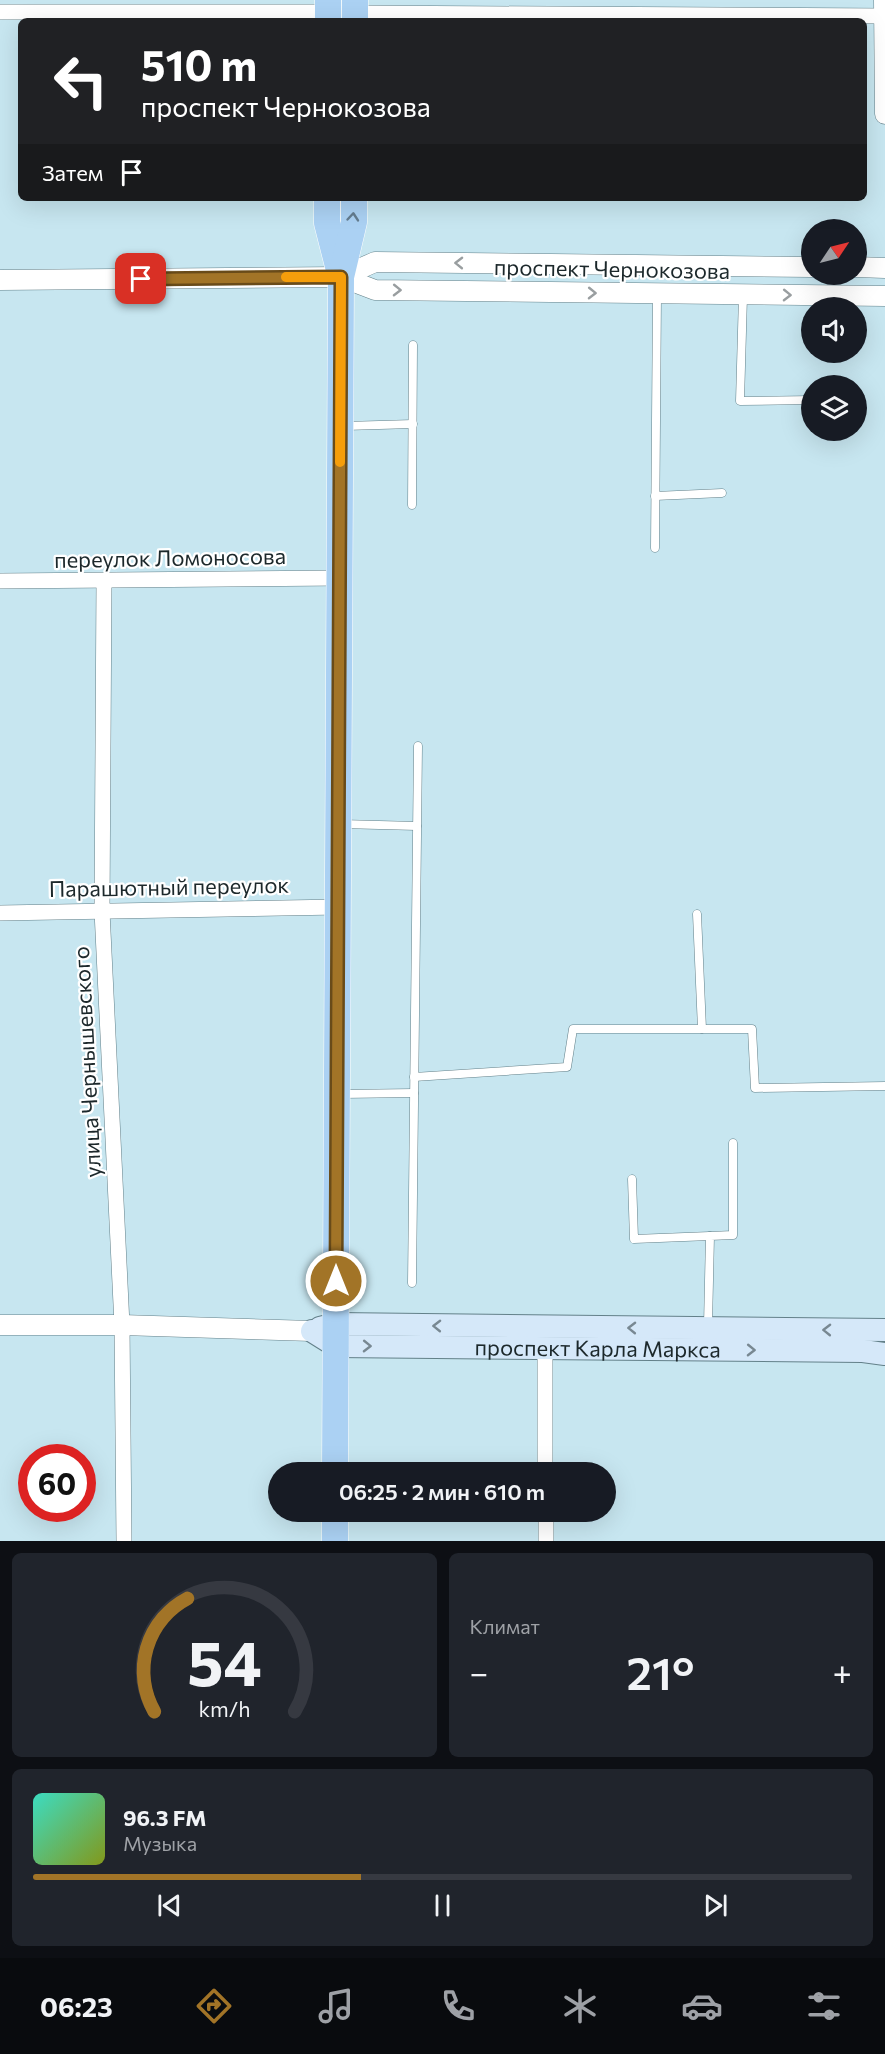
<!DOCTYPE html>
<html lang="ru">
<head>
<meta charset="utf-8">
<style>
  :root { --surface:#171b24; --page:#20242c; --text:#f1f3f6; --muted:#9ea1a6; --line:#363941; --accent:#a27427 }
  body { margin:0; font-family:Commissioner,sans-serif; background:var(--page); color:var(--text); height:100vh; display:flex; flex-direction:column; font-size:22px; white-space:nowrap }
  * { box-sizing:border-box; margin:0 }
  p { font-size:20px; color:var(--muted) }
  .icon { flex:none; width:33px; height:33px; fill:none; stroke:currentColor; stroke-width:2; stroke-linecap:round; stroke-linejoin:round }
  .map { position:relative; height:1541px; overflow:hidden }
  .drawer { display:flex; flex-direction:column; gap:12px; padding:12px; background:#0d0f14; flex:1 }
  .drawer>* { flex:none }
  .top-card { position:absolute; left:18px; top:18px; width:849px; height:183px; border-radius:9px; box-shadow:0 6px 24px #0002; background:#202124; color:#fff; overflow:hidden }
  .needle { width:39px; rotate:55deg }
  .controls { position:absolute; left:801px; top:219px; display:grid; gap:12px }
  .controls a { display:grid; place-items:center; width:66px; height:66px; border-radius:50%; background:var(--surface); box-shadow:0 6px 24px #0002; font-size:30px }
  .speed { position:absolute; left:18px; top:1444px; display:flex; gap:12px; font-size:30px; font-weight:700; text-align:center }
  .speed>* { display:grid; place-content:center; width:78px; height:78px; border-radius:50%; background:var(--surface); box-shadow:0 6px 24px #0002; line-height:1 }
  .speed .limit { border:9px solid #d22; background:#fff; color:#111 }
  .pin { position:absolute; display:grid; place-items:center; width:51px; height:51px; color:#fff; margin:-26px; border-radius:12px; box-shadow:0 3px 9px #0006 }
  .me { position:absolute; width:66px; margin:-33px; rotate:0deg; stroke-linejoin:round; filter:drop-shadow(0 0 4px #0008) }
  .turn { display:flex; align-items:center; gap:21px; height:126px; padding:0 24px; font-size:27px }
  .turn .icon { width:78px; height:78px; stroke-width:2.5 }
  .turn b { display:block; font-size:42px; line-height:51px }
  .then { display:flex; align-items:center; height:57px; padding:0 24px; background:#0003; gap:12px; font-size:22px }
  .big { font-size:45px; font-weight:600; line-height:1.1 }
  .drawer .tile { flex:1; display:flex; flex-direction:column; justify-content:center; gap:9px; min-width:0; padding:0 21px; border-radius:9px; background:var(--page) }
  .drawer .dial { align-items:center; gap:0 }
  .dial svg { height:156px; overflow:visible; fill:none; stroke:var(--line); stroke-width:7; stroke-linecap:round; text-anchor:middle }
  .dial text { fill:var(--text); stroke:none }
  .song { display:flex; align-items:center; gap:18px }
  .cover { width:72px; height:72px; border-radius:9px; background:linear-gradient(135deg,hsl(170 70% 55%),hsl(70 70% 35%)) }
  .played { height:6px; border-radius:3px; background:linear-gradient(90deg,var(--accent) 40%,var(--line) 40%) }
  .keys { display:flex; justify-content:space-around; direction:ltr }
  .heat { display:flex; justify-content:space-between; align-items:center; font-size:33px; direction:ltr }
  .drawer .tiles { flex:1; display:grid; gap:12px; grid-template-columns:1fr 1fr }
  .tile:last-child { grid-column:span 2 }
  .trip { position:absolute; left:268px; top:1462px; width:348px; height:60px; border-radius:30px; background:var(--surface); box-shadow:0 6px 24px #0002; font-weight:600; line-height:60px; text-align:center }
  .dock { display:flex; height:96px; justify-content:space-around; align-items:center; background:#090b0e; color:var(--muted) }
  .dock .icon { width:42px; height:42px }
  .dock .selected { color:var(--accent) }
  .dock b { font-size:27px; color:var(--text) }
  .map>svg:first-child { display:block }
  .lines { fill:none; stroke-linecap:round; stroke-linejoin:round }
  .service-casing { stroke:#638089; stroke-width:9 }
  .minor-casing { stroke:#638089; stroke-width:16 }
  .tertiary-casing { stroke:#638089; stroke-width:21 }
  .secondary-casing { stroke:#638089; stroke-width:24 }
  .primary-casing { stroke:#fff; stroke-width:27 }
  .service { stroke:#fff; stroke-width:8 }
  .minor { stroke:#fff; stroke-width:15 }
  .tertiary { stroke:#fff; stroke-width:20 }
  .secondary { stroke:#d5e8f9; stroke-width:22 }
  .primary { stroke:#abd1f3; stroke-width:26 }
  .oneway { stroke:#647c8f }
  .oneway2 { stroke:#999ea0 }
  .oneway3 { stroke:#788892 }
  .route-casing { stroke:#694b19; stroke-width:15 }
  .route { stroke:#a27427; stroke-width:10 }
  .slow { stroke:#f59e0b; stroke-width:10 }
  .labels { text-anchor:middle; stroke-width:4.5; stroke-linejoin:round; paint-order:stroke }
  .street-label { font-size:22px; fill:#1c282b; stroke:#fff }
</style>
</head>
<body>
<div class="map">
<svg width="885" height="1541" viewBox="0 0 885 1541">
  <rect width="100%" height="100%" fill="#c7e6f0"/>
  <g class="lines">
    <g class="service-casing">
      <g id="service">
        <path d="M743,296L740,401L812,400"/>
        <path d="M345,426L413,424"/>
        <path d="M655,496L722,493"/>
        <path d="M412,505L413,345"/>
        <path d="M655,548L657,295"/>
        <path d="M341,824L417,826"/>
        <path d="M697,914L702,1029"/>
        <path d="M414,1077L567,1067L573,1029H752L755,1088L885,1086"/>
        <path d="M342,1094L414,1093"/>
        <path d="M632,1179L634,1239L710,1236"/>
        <path d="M412,1283L418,746"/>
        <path d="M708,1325L710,1236L733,1235V1143"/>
      </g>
    </g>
    <g class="minor-casing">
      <g id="minor">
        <path d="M0,12H328"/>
        <path d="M355,13L884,16"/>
        <path d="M0,581L340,578"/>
        <path d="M104,581L102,911L122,1325L124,1541"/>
        <path d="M0,913L339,907"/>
        <path d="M545,1348V1473"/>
        <path d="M546,1512V1541"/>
      </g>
    </g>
    <g class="tertiary-casing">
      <g id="tertiary">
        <path d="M884,0L885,114"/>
        <path d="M856,267L885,268"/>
        <path d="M341,277L375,262L812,267"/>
        <path d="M0,280L341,277L375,290L885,296"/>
        <path d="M0,1325H122L312,1331"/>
      </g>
    </g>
    <g class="secondary-casing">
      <g id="secondary">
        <path d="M320,1328L336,1324L885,1330"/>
        <path id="s1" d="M312,1331L336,1346L863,1351L885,1354"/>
      </g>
    </g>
    <g class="primary-casing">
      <g id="primary">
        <path d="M328,0V21"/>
        <path d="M355,0V21"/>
        <path d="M327,198V223L340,274"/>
        <path d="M335,1473L341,277L354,222V198"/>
        <path d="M335,1541V1512"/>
      </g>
    </g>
    <use href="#service" class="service"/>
    <use href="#minor" class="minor"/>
    <use href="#tertiary" class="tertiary"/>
    <use href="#secondary" class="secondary"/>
    <use href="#primary" class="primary"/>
  </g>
  <defs><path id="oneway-chevron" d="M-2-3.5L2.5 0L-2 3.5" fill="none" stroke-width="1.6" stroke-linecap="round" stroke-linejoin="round" transform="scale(1.5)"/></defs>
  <use class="oneway" href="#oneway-chevron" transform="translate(353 217) rotate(-85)"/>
  <g class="oneway2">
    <use href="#oneway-chevron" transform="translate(459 263) rotate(-179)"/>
    <use href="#oneway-chevron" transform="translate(397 290) rotate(1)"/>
    <use href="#oneway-chevron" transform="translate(592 293) rotate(1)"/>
    <use href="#oneway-chevron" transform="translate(787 295) rotate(1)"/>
  </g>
  <g class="oneway3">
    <use href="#oneway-chevron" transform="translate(437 1326) rotate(-179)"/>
    <use href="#oneway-chevron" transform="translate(632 1328) rotate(-179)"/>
    <use href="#oneway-chevron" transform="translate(827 1330) rotate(-179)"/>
    <use href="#oneway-chevron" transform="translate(367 1346) rotate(1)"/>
    <use href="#oneway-chevron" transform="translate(751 1350) rotate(1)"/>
  </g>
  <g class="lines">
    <g class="route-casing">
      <path id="route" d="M141,279L341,277L336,1281"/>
    </g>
    <use href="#route" class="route"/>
    <path class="slow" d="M286,277H341L340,462"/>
  </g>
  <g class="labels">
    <g class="street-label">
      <text transform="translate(612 269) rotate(1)" y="8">проспект Чернокозова</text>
      <text transform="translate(170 558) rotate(-1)" y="8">переулок Ломоносова</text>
      <text transform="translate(169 887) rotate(-1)" y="8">Парашютный переулок</text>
      <text transform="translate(87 1062) rotate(-93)" y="8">улица Чернышевского</text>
      <text dy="8" stroke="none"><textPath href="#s1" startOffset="290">проспект Карла Маркса</textPath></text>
    </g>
  </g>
</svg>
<div class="controls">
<a><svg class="needle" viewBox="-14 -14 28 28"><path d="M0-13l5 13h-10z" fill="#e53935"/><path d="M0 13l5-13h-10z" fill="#9ea1a6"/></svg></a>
<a><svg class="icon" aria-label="sound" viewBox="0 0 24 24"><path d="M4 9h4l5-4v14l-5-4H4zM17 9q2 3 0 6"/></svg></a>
<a><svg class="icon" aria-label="layers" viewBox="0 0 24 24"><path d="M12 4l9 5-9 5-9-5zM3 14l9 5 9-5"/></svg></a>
</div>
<div class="speed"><div class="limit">60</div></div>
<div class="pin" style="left:141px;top:279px;background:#d93025"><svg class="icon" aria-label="arrive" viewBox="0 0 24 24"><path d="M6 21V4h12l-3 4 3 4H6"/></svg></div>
<svg class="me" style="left:336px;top:1281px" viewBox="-20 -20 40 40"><circle r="17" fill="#a27427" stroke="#fff" stroke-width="3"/><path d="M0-11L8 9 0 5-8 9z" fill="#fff"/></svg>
<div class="trip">06:25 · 2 мин · 610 m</div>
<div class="top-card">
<div class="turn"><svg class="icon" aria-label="left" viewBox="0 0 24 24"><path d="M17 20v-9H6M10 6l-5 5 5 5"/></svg><div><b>510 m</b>проспект Чернокозова</div></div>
<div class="then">Затем<svg class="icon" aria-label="arrive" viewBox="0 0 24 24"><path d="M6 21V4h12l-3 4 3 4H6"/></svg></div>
</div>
</div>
<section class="drawer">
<div class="tiles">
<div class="tile dial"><svg viewBox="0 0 100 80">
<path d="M14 69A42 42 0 1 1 86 69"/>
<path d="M14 69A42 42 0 0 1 31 11" stroke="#a27427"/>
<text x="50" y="56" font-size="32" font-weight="700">54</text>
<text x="50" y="72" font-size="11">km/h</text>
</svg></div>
<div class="tile"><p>Климат</p>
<div class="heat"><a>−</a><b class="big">21°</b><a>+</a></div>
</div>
<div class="tile">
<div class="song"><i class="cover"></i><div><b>96.3 FM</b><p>Музыка</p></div></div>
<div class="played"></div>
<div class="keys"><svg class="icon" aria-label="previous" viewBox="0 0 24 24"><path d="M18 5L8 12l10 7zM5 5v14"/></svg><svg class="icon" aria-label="pause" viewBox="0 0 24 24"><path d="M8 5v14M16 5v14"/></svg><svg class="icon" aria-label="next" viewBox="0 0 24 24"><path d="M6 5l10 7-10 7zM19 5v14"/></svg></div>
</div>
</div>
</section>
<nav class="dock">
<b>06:23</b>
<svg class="icon selected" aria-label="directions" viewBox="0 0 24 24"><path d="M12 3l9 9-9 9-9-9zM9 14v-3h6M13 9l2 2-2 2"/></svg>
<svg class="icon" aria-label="music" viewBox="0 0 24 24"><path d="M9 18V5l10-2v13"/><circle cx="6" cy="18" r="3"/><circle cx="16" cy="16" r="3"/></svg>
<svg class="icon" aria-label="phone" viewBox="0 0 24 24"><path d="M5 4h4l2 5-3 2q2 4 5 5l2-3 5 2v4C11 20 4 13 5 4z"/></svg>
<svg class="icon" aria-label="climate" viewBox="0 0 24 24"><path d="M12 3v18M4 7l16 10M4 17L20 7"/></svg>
<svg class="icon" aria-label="car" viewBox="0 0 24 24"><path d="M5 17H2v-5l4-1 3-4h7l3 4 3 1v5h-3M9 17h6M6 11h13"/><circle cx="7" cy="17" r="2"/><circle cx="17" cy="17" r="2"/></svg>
<svg class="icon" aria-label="filters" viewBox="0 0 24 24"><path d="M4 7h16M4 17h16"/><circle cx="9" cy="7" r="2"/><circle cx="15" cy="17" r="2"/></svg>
</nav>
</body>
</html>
